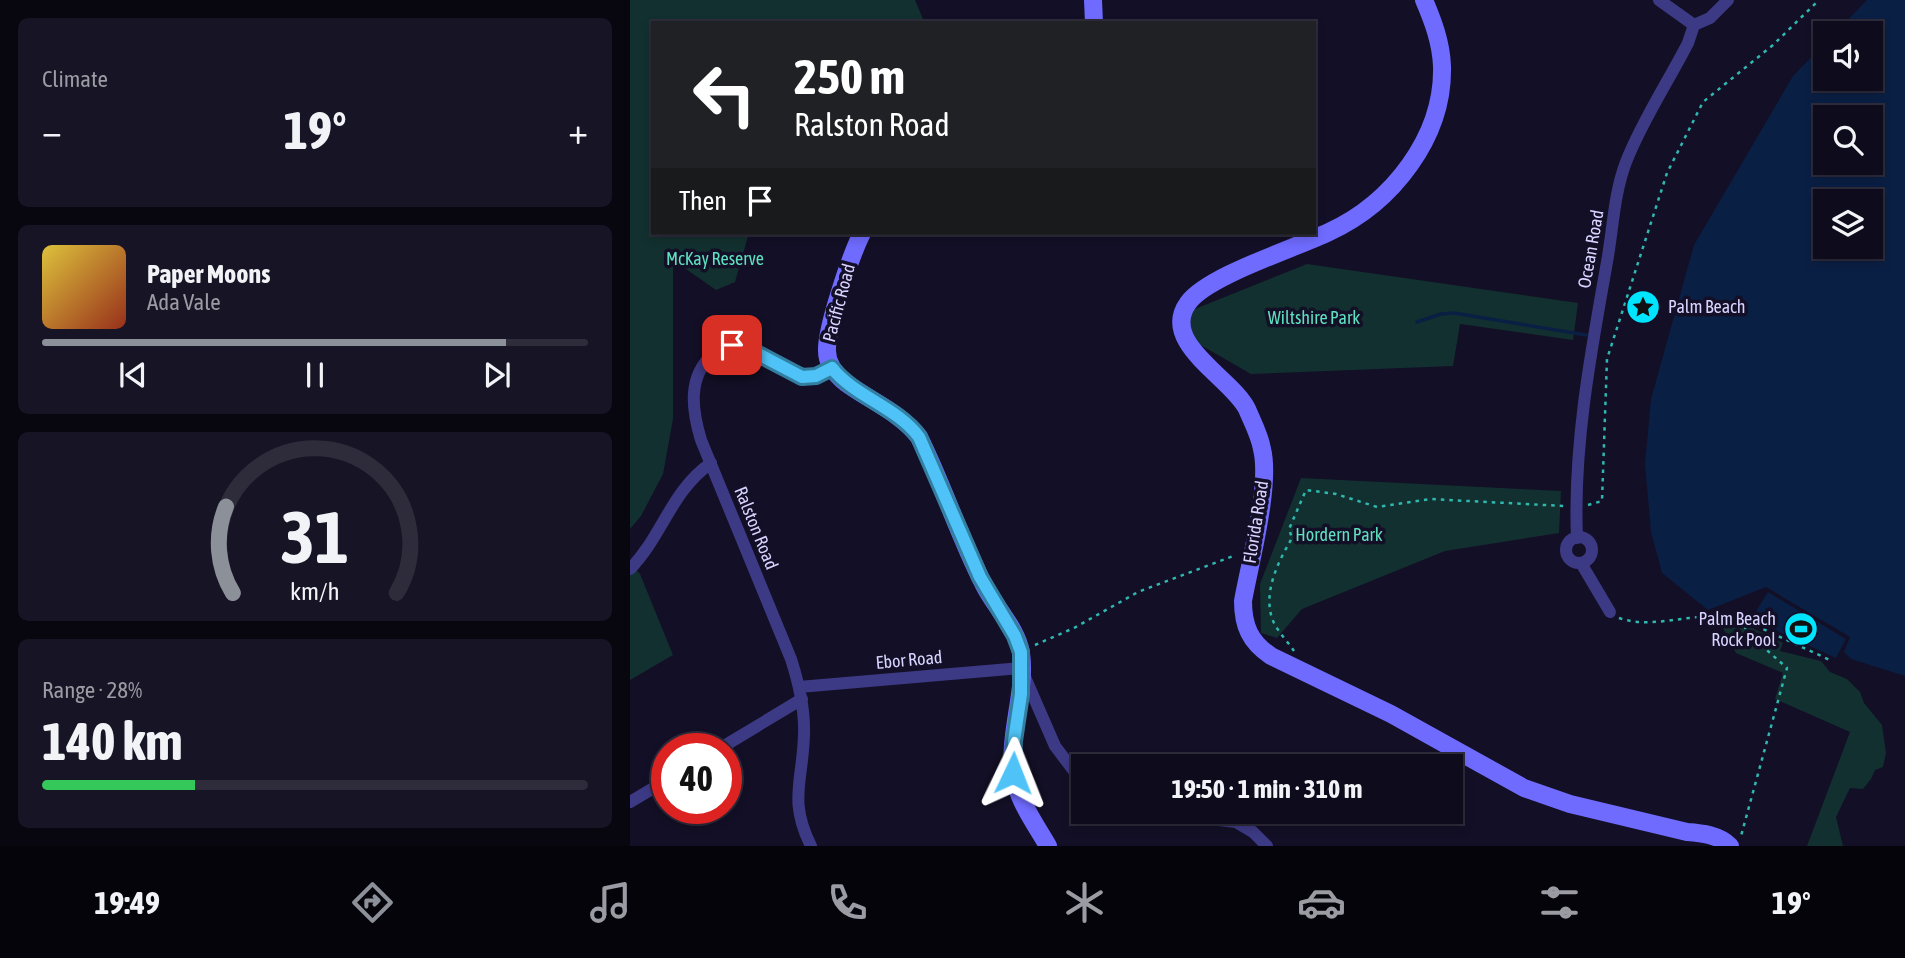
<!DOCTYPE html>
<html lang="en">
<head>
<meta charset="utf-8">
<style>
  :root { --surface:#0e0b1c; --page:#171425; --text:#f1f3f6; --muted:#9b9ba3; --line:#2e2b3b; --accent:#8c9099 }
  body { margin:0; font-family:"Asap Condensed",sans-serif; background:var(--page); color:var(--text); height:100vh; display:flex; flex-direction:column; font-size:26px; white-space:nowrap }
  * { box-sizing:border-box; margin:0 }
  p { font-size:23px; color:var(--muted) }
  .icon { flex:none; width:38px; height:38px; fill:none; stroke:currentColor; stroke-width:2; stroke-linecap:round; stroke-linejoin:round }
  .map { position:relative; flex:1; overflow:hidden }
  .side { display:flex; flex-direction:column; gap:18px; padding:18px; background:#08060f; width:630px }
  .side>* { flex:none }
  .guide { position:absolute; left:21px; top:21px; width:665px; height:214px; border-radius:0px; box-shadow:0 4px 10px #0003,0 0 0 2px var(--line); background:#202124; color:#fff; overflow:hidden }
  .fabs { position:absolute; left:1183px; top:21px; display:grid; gap:14px }
  .fabs a { display:grid; place-items:center; width:70px; height:70px; border-radius:0px; background:var(--surface); box-shadow:0 4px 10px #0003,0 0 0 2px var(--line); font-size:35px }
  .speed { position:absolute; left:21px; top:733px; display:flex; gap:14px; font-size:35px; font-weight:700; text-align:center }
  .speed>* { display:grid; place-content:center; width:91px; height:91px; border-radius:50%; background:var(--surface); box-shadow:0 4px 10px #0003,0 0 0 2px var(--line); line-height:1 }
  .speed .limit { border:10px solid #d22; background:#fff; color:#111 }
  .pin { position:absolute; display:grid; place-items:center; width:60px; height:60px; color:#fff; margin:-30px; border-radius:14px; box-shadow:0 4px 10px #0006 }
  .me { position:absolute; width:77px; margin:-38px; rotate:2deg; stroke-linejoin:round; filter:drop-shadow(0 0 5px #0008) }
  .turn { display:flex; align-items:center; gap:24px; height:147px; padding:0 28px; font-size:32px }
  .turn .icon { width:91px; height:91px; stroke-width:2.5 }
  .turn b { display:block; font-size:49px; line-height:60px }
  .then { display:flex; align-items:center; height:66px; padding:0 28px; background:#0003; gap:14px; font-size:26px }
  .big { font-size:52px; font-weight:700; line-height:1.1 }
  .side .tile { flex:1; display:flex; flex-direction:column; justify-content:center; gap:10px; min-width:0; padding:0 24px; border-radius:10px; background:var(--page) }
  .side .dial { align-items:center; gap:0 }
  .dial svg { height:182px; overflow:visible; fill:none; stroke:var(--line); stroke-width:7; stroke-linecap:round; text-anchor:middle }
  .dial text { fill:var(--text); stroke:none }
  .song { display:flex; align-items:center; gap:21px }
  .cover { width:84px; height:84px; border-radius:10px; background:linear-gradient(135deg,hsl(50 70% 55%),hsl(10 70% 35%)) }
  .played { height:7px; border-radius:4px; background:linear-gradient(90deg,var(--accent) 85%,var(--line) 85%) }
  .keys { display:flex; justify-content:space-around; direction:ltr }
  .heat { display:flex; justify-content:space-between; align-items:center; font-size:38px; direction:ltr }
  .charge { height:10px; border-radius:5px; background:linear-gradient(90deg,#34c759 28%,var(--line) 0) }
  .trip { position:absolute; left:441px; top:754px; width:392px; height:70px; border-radius:0px; background:var(--surface); box-shadow:0 4px 10px #0003,0 0 0 2px var(--line); font-weight:700; line-height:70px; text-align:center }
  .tab-bar { display:flex; height:112px; justify-content:space-around; align-items:center; background:#06040b; color:var(--muted) }
  .tab-bar .icon { width:49px; height:49px }
  .tab-bar .active { color:var(--accent) }
  .tab-bar b { font-size:32px; color:var(--text) }
  main { display:flex; flex:1; min-height:0 }
  .map>svg:first-child { display:block }
  .green { fill:#12302f }
  .water { fill:#0a1f44; fill-rule:evenodd }
  .lines { fill:none; stroke-linecap:round; stroke-linejoin:round }
  .stream { stroke:#0a1f44; stroke-width:3.5 }
  .path { stroke:#2fb8b0; stroke-width:2.5; stroke-dasharray:3.5 5; stroke-linecap:butt }
  .street { stroke:#3d3a85; stroke-width:12 }
  .secondary { stroke:#6f6bff; stroke-width:18 }
  .route-casing { stroke:#337fa1; stroke-width:18 }
  .route { stroke:#4fc3f7; stroke-width:12 }
  .labels { text-anchor:middle; stroke-width:7; stroke-linejoin:round; paint-order:stroke }
  .street-label { font-size:18px; fill:#d9d4ff; stroke:#130f26 }
  .park-label { font-size:18px; fill:#5fe0c0; stroke:#130f26 }
  .poi-label { font-size:18px; fill:#d9d4ff; stroke:#130f26; text-anchor:start }
</style>
</head>
<body>
<main>
<section class="side">
<div class="tile"><p>Climate</p>
<div class="heat"><a>−</a><b class="big">19°</b><a>+</a></div>
</div>
<div class="tile">
<div class="song"><i class="cover"></i><div><b>Paper Moons</b><p>Ada Vale</p></div></div>
<div class="played"></div>
<div class="keys"><svg class="icon" aria-label="previous" viewBox="0 0 24 24"><path d="M18 5L8 12l10 7zM5 5v14"/></svg><svg class="icon" aria-label="pause" viewBox="0 0 24 24"><path d="M8 5v14M16 5v14"/></svg><svg class="icon" aria-label="next" viewBox="0 0 24 24"><path d="M6 5l10 7-10 7zM19 5v14"/></svg></div>
</div>
<div class="tile dial"><svg viewBox="0 0 100 80">
<path d="M14 69A42 42 0 1 1 86 69"/>
<path d="M14 69A42 42 0 0 1 11 31" stroke="#8c9099"/>
<text x="50" y="56" font-size="32" font-weight="700">31</text>
<text x="50" y="72" font-size="11">km/h</text>
</svg></div>
<div class="tile"><p>Range · 28%</p><b class="big">140 km</b><div class="charge"></div></div>
</section>
<div class="map">
<svg width="1275" height="846" viewBox="0 0 1275 846">
  <rect width="100%" height="100%" fill="#130f26"/>
  <g class="green">
    <path d="M0,0H285L293,19L287,23H23V233H119L105,282L86,290L43,260V419L33,474L11,516L0,529Z"/>
    <path d="M677,264L948,303L943,340L830,324L823,366L621,374L548,332L545,317Z"/>
    <path d="M671,478L931,491L929,533L815,551L672,609L647,638L631,633L630,584Z"/>
    <path d="M0,563L10,574L43,655L0,680Z"/>
    <path d="M1090,622L1112,623L1153,643L1150,651L1191,661L1200,672L1217,679L1230,692L1234,703L1252,725L1256,753L1253,767L1245,770L1241,779L1233,789L1220,788L1206,817L1213,846H1177L1220,732L1145,699L1153,673L1106,653Z"/>
    <path d="M606,812H642L628,823Z"/>
  </g>
  <g class="water">
    <path d="M1237,0H1275V676L1221,659L1214,652L1220,637L1136,587L1078,610L1032,573L1021,532L1015,464L1021,399L1064,245L1163,76L1195,43V79H1241V33H1205ZM1195,117H1241V163H1195ZM1195,201H1241V247H1195Z"/>
    <path d="M1138,592L1216,639L1206,658L1121,619Z"/>
  </g>
  <g class="lines">
    <path class="stream" d="M787,322L811,314L824,313L956,335"/>
    <g class="path">
      <path d="M958,505L972,501L977,359L1037,173L1073,102L1143,45L1189,0"/>
      <path d="M989,618C1028,632 1076,605 1118,622L1114,626L1121,636L1157,668L1111,836"/>
      <path d="M1118,622L1202,661"/>
      <path d="M405,645L444,628L508,592L606,555"/>
      <path d="M664,651C658,642 649,633 644,623C631,595 648,562 662,538L659,529L676,490L706,494L747,507L800,499L934,506"/>
    </g>
    <g class="street">
      <path d="M1029,0L1064,25"/>
      <circle cx="949" cy="550" r="13"/>
      <path d="M947,538C943,447 961,351 977,262C983,229 984,193 996,162C1012,121 1038,82 1058,43L1064,25L1080,18L1098,0"/>
      <path d="M951,563L980,612"/>
      <path d="M0,569C33,535 41,491 81,463"/>
      <path d="M169,687L391,668L425,746L453,783"/>
      <path d="M89,749L172,699"/>
      <path d="M0,802L37,780"/>
      <path d="M522,812L606,822L623,832L637,846"/>
      <path d="M181,846C158,800 173,781 174,734C175,708 169,684 161,659L71,440C62,410 57,377 83,354C91,347 103,343 113,347C134,353 151,371 171,376C182,379 193,372 202,368"/>
    </g>
    <g class="secondary">
      <path d="M463,0L464,23"/>
      <path d="M794,0C803,21 811,42 812,66C814,137 762,203 699,232C666,248 577,276 558,303C529,343 602,378 617,409C622,421 630,436 632,449C641,485 620,562 613,601C613,626 620,642 641,656L761,714L894,788L940,804L1057,832C1072,833 1089,835 1100,846"/>
      <path d="M232,233C221,255 196,328 197,351C197,364 206,375 216,383C239,400 271,413 289,437C313,485 329,536 353,583C364,606 387,628 391,653C397,696 374,742 386,785C392,806 407,827 418,846"/>
    </g>
  </g>
  <g class="lines">
    <g class="route-casing">
      <path id="route" d="M102,345L113,346L172,377L186,376L202,368C225,397 267,407 289,437L350,577L385,636L391,652V694L384,741L383,773"/>
    </g>
    <use href="#route" class="route"/>
  </g>
  <defs>
    <g id="sight-disc" transform="scale(1.75)"><circle r="9.5" fill="#00e5ff" stroke="#130f26"/><path d="M0-6L1.8-2.2L6-1.7L2.9 1.2L3.7 5.4L0 3.3L-3.7 5.4L-2.9 1.2L-6-1.7L-1.8-2.2Z" fill="#111"/></g>
    <g id="stadium-disc" transform="scale(1.75)"><circle r="9.5" fill="#00e5ff" stroke="#130f26"/><path d="M0-5a6.5 5 0 1 0 0 10a6.5 5 0 1 0 0-10ZM-3.5-1.8h7v3.6h-7Z" fill="#111"/></g>
  </defs>
  <g fill-rule="evenodd">
    <use href="#sight-disc" x="1013" y="307"/>
    <use href="#stadium-disc" x="1171" y="629"/>
  </g>
  <g class="labels">
    <g class="street-label">
      <text transform="translate(961 249) rotate(-80)" y="6">Ocean Road</text>
      <text transform="translate(209 303) rotate(-75)" y="6">Pacific Road</text>
      <text transform="translate(626 522) rotate(-81)" y="6">Florida Road</text>
      <text transform="translate(126 528) rotate(68)" y="6">Ralston Road</text>
      <text transform="translate(279 660) rotate(-5)" y="6">Ebor Road</text>
    </g>
    <g class="park-label">
      <text x="85" y="265">McKay Reserve</text>
      <text x="684" y="324">Wiltshire Park</text>
      <text x="709" y="541">Hordern Park</text>
    </g>
    <g class="poi-label">
      <text x="1038" y="313">Palm Beach</text>
      <text x="1146" y="625" text-anchor="end">Palm Beach<tspan x="1146" dy="21">Rock Pool</tspan></text>
    </g>
  </g>
</svg>
<div class="fabs">
<a><svg class="icon" aria-label="sound" viewBox="0 0 24 24"><path d="M4 9h4l5-4v14l-5-4H4zM17 9q2 3 0 6"/></svg></a>
<a><svg class="icon" aria-label="search" viewBox="0 0 24 24"><circle cx="10" cy="10" r="6"/><path d="M15 15l6 6"/></svg></a>
<a><svg class="icon" aria-label="layers" viewBox="0 0 24 24"><path d="M12 4l9 5-9 5-9-5zM3 14l9 5 9-5"/></svg></a>
</div>
<div class="speed"><div class="limit">40</div></div>
<div class="pin" style="left:102px;top:345px;background:#d93025"><svg class="icon" aria-label="arrive" viewBox="0 0 24 24"><path d="M6 21V4h12l-3 4 3 4H6"/></svg></div>
<svg class="me" style="left:383px;top:773px" viewBox="-20 -20 40 40"><path d="M0-17L14 15 0 8-14 15z" fill="#4fc3f7" stroke="#fff" stroke-width="4"/></svg>
<div class="trip">19:50 · 1 min · 310 m</div>
<div class="guide">
<div class="turn"><svg class="icon" aria-label="left" viewBox="0 0 24 24"><path d="M17 20v-9H6M10 6l-5 5 5 5"/></svg><div><b>250 m</b>Ralston Road</div></div>
<div class="then">Then<svg class="icon" aria-label="arrive" viewBox="0 0 24 24"><path d="M6 21V4h12l-3 4 3 4H6"/></svg></div>
</div>
</div>
</main>
<nav class="tab-bar">
<b>19:49</b>
<svg class="icon active" aria-label="directions" viewBox="0 0 24 24"><path d="M12 3l9 9-9 9-9-9zM9 14v-3h6M13 9l2 2-2 2"/></svg>
<svg class="icon" aria-label="music" viewBox="0 0 24 24"><path d="M9 18V5l10-2v13"/><circle cx="6" cy="18" r="3"/><circle cx="16" cy="16" r="3"/></svg>
<svg class="icon" aria-label="phone" viewBox="0 0 24 24"><path d="M5 4h4l2 5-3 2q2 4 5 5l2-3 5 2v4C11 20 4 13 5 4z"/></svg>
<svg class="icon" aria-label="climate" viewBox="0 0 24 24"><path d="M12 3v18M4 7l16 10M4 17L20 7"/></svg>
<svg class="icon" aria-label="car" viewBox="0 0 24 24"><path d="M5 17H2v-5l4-1 3-4h7l3 4 3 1v5h-3M9 17h6M6 11h13"/><circle cx="7" cy="17" r="2"/><circle cx="17" cy="17" r="2"/></svg>
<svg class="icon" aria-label="filters" viewBox="0 0 24 24"><path d="M4 7h16M4 17h16"/><circle cx="9" cy="7" r="2"/><circle cx="15" cy="17" r="2"/></svg>
<b>19°</b>
</nav>
</body>
</html>
